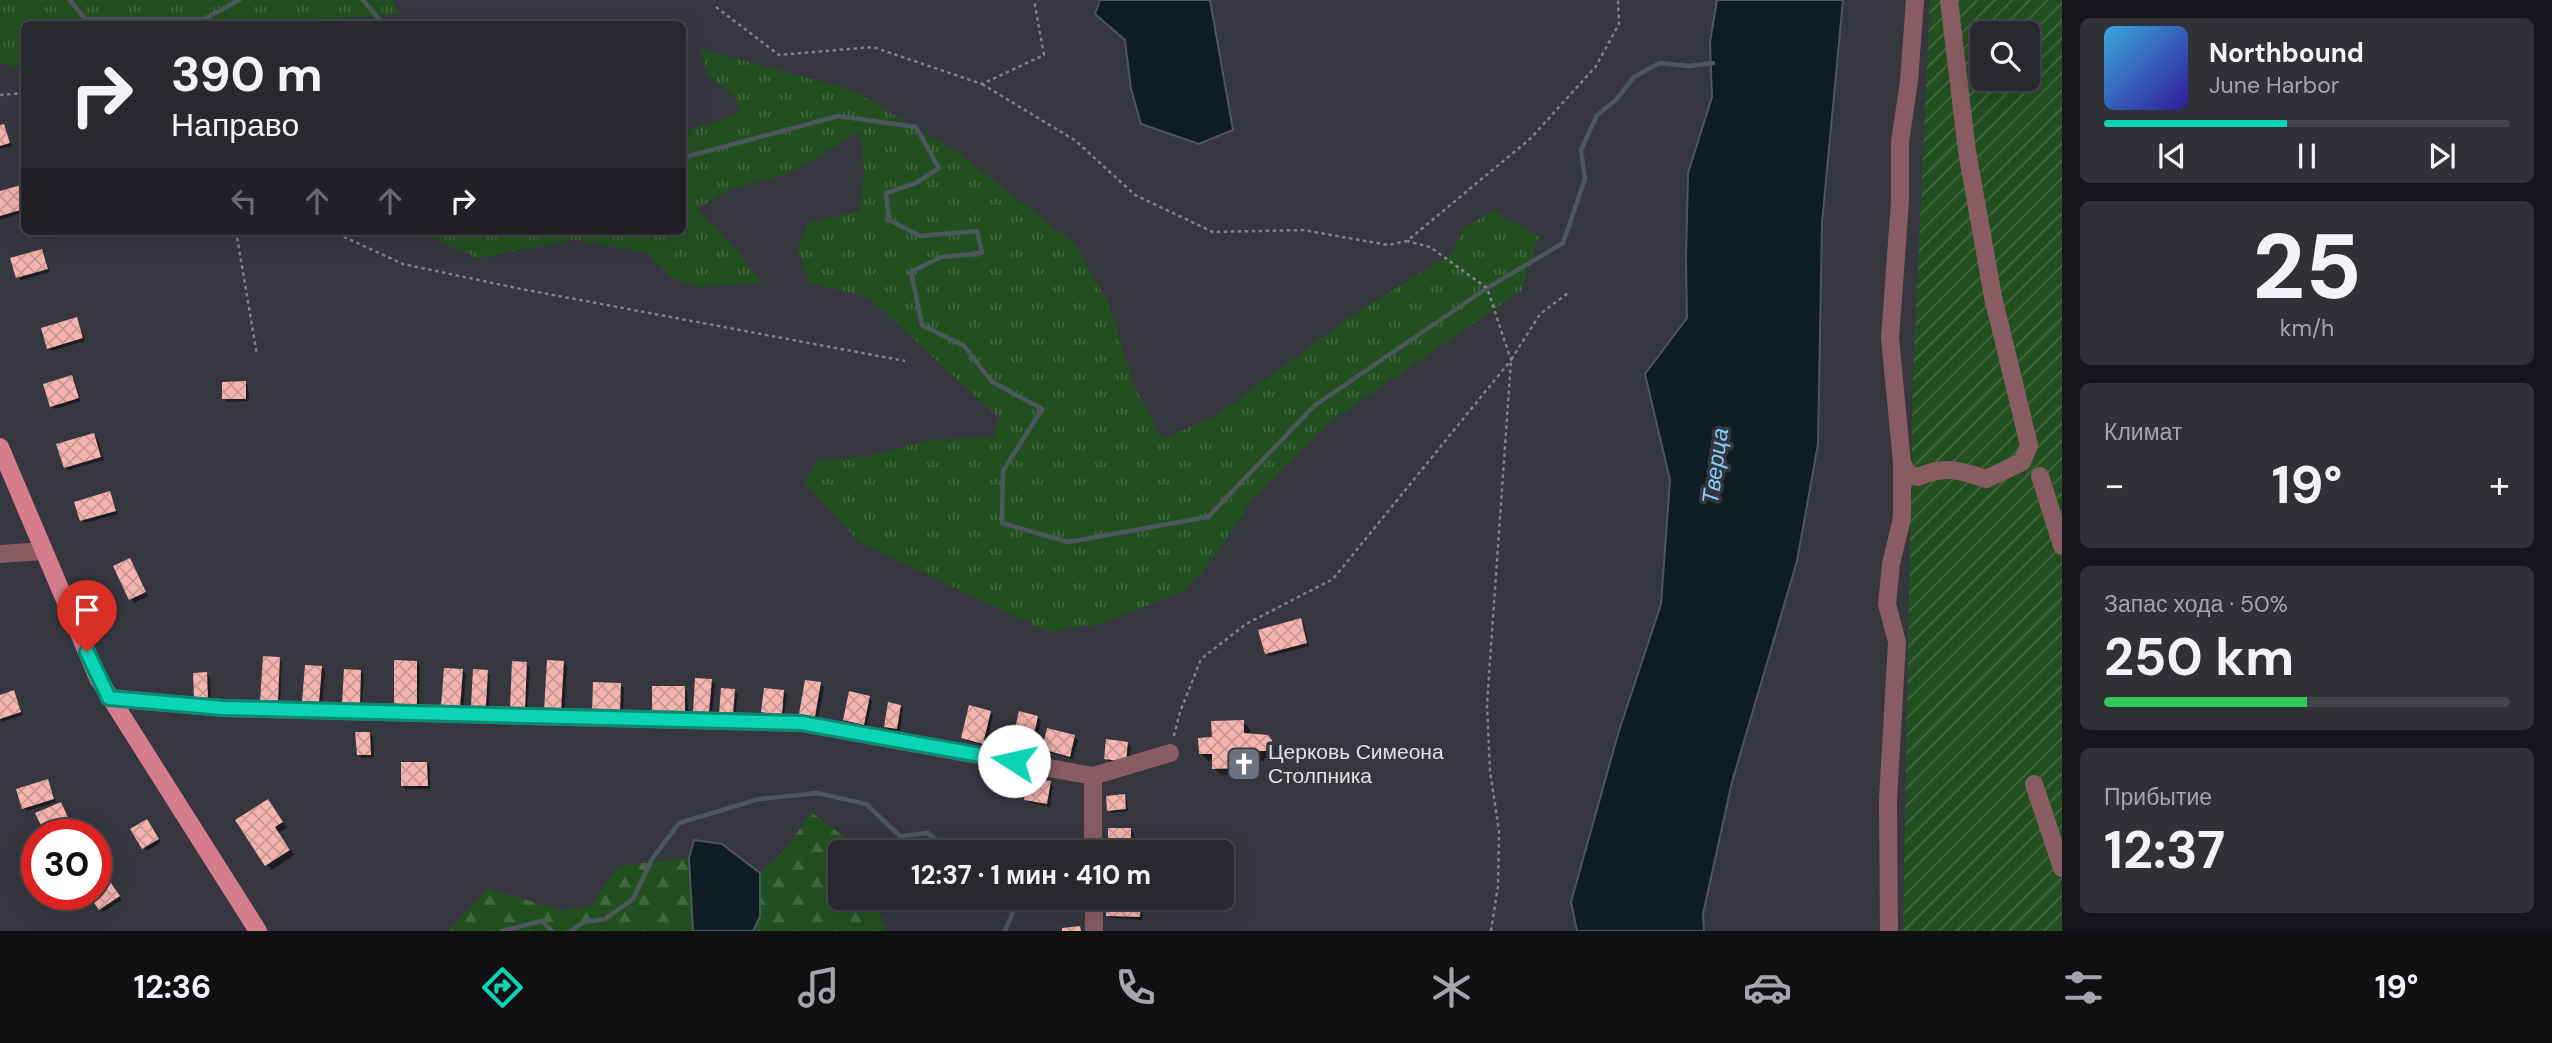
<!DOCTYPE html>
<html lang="ru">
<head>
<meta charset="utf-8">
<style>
  :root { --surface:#28282f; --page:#303037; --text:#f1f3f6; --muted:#a5a6aa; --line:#44444b; --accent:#0bd5b5 }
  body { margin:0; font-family:"DM Sans",sans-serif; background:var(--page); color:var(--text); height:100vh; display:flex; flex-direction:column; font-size:26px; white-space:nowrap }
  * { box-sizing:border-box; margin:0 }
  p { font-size:23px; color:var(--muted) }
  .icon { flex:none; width:38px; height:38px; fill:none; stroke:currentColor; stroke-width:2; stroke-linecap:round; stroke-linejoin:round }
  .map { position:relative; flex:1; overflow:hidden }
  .panel { display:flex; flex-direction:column; gap:18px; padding:18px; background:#16161a; width:490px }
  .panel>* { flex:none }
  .hud { position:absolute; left:21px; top:21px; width:665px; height:214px; border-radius:10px; box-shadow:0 7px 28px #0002,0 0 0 2px var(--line); background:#28282f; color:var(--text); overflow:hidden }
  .buttons { position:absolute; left:1970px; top:21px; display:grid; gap:14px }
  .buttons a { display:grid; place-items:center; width:70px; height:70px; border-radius:10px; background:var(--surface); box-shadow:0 7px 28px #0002,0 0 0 2px var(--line); font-size:35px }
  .speed { position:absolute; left:21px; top:819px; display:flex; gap:14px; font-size:35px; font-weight:700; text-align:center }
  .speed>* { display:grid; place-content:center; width:91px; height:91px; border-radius:50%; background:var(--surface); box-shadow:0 7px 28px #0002,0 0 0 2px var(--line); line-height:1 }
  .speed .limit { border:10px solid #d22; background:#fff; color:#111 }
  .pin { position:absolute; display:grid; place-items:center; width:60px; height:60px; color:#fff; margin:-72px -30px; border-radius:50% 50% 50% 0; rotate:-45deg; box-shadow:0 0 7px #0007 }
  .pin .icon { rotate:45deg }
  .me { position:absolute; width:77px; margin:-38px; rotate:280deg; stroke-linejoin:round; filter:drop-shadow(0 0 5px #0008) }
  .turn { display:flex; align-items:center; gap:24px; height:147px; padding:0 35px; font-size:32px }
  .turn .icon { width:91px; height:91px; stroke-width:2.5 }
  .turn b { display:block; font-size:49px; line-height:60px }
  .lanes { display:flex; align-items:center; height:66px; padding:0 35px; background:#0003; justify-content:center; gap:35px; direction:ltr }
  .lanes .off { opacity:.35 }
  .big { font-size:52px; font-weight:700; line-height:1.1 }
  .panel .tile { flex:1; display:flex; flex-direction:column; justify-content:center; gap:10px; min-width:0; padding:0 24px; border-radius:10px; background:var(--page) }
  .panel .dial { align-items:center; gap:0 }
  .dial b { font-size:91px; line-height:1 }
  .song { display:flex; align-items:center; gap:21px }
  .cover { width:84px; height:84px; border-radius:10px; background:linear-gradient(135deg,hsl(200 70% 55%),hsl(250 70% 35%)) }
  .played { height:7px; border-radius:4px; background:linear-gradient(90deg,var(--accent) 45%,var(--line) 45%) }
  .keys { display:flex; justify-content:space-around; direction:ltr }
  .heat { display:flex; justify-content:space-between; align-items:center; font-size:38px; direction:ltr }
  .charge { height:10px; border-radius:5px; background:linear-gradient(90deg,#34c759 50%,var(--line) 0) }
  .trip { position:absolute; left:828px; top:840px; width:406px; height:70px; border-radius:10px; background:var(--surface); box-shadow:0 7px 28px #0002,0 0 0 2px var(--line); font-weight:700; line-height:70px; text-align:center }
  .dock { display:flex; height:112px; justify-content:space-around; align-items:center; background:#101013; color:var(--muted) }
  .dock .icon { width:49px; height:49px }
  .dock .active { color:var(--accent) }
  .dock b { font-size:32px; color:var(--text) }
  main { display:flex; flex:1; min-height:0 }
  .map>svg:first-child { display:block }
  .grass { fill:url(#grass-tufts) }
  .forest { fill:url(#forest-firs) }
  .garden { fill:url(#garden-furrows); fill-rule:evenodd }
  .water { fill:#0e1c24; stroke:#4d575e; stroke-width:2 }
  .shadow { fill:#0007 }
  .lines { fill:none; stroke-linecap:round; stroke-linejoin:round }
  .stream { stroke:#4d575e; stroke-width:4.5 }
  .building { fill:url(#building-cross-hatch) }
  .path { stroke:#82828a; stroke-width:2.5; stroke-dasharray:3.5 3.5; stroke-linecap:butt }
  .minor { stroke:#885c62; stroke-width:18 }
  .major { stroke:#d57d8c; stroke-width:18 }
  .route-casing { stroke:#078a76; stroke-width:18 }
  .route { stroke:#0bd5b5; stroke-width:12 }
  .labels { text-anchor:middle; stroke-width:7; stroke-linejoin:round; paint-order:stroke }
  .poi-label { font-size:21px; fill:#e0e0e6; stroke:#36363f; text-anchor:start }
  .water-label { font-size:23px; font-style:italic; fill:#84cefa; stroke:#36363f }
</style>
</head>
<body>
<main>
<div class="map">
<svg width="2062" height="931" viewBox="0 0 2062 931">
  <defs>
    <pattern id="grass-tufts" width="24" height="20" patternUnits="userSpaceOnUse" patternTransform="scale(1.75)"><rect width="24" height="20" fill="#224f20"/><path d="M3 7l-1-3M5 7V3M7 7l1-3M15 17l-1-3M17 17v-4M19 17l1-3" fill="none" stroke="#426840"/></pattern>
    <pattern id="forest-firs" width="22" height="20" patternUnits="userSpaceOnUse" patternTransform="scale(1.75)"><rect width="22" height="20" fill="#224f20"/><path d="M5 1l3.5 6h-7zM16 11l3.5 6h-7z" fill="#426840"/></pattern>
    <pattern id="garden-furrows" width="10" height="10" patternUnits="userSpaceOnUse" patternTransform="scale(1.75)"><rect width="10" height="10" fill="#224f20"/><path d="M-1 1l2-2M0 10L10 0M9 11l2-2" fill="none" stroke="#426840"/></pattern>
    <pattern id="building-cross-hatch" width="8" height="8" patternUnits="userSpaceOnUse" patternTransform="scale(1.75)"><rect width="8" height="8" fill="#f6b4ae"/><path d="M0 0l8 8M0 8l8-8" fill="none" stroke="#c99894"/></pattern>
  </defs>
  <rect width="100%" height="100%" fill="#36363f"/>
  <g class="grass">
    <path d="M0,0H392L400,14L248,24H24V68L0,64Z"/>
    <path d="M701,49L852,90L954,150L1074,243L1109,304L1134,386L1162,439L1216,416L1347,319L1452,253L1463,229L1493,210L1539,237L1521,291L1330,422L1254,497L1217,554L1184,591L1100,624L1048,632L859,542L804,482L817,461L873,455L930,440L993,437L1000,419L868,297L810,283L798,251L808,223L860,211L864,173L860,132L788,174L730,189L697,209L740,254L762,283L696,287L673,278L646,252L575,240L477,258L417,231H682L683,131L715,123L740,112L736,98L707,74Z"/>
  </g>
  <g class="forest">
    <path d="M811,812L847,839L853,852H840V898H874L886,931H753L760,917V873L787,848Z"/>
    <path d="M689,858L693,931H448L488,889L562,910L590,906L618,866Z"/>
  </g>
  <path class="garden" d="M1930,0H2062V931H1903L1913,374ZM1983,33H2028V79H1983Z"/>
  <g class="water">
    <path d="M1100,0H1210L1233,130L1199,144L1141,124L1131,89L1125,40L1095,14Z"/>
    <path d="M1717,0H1843L1822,223L1818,444L1797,561L1732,782L1703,914L1704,931H1577L1571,902L1618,734L1661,604L1670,480L1645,374L1687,318L1686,260L1688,173L1712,97L1710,42Z"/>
    <path d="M694,840L722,844L760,873V917L753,931H693L689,858Z"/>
  </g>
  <g class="shadow">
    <path d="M4,126L12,146L0,149V127Z"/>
    <path d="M20,187L24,194V212L0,220V193Z"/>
    <path d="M41,251L44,254L50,272L21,280L18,277Z"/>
    <path d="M76,319L79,322L85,341L52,351L48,348Z"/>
    <path d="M72,377L75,381L81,401L55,409L52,406Z"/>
    <path d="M245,383L248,386L249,401L227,402L224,398Z"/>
    <path d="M94,435L97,438L104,460L68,470L65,467Z"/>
    <path d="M110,493L118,514L85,523L82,520Z"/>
    <path d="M130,560L148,596L134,603L116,567Z"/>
    <path d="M1300,620L1304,624L1309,646L1270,656L1266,653Z"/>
    <path d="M279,659L282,662L280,705L262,701Z"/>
    <path d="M416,662L420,666L419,707L396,703Z"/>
    <path d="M563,662L567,666L564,715L549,714Z"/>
    <path d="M526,664L530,667L527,713L515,712Z"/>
    <path d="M322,668L325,671L322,706L304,701Z"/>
    <path d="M361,671L364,674L362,707L344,704Z"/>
    <path d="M462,671L466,674L463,711L446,709Z"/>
    <path d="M487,672L490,675L489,709L476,708Z"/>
    <path d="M206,674L210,677L211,701L196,699Z"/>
    <path d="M711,681L715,684L712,716L698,715Z"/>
    <path d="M820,684L824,687L818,719L804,717Z"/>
    <path d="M620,685L624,688L623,714L597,713Z"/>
    <path d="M684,688L687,691L688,714L657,715Z"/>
    <path d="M734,691L738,694L735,718L720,713Z"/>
    <path d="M13,692L23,715L1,722L0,697Z"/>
    <path d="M784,692L787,695L784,717L766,715L763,711Z"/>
    <path d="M869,697L872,701L867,727L848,723L845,720Z"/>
    <path d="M900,706L903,709L900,731L889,730L885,726Z"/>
    <path d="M990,712L993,716L986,746L967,741L963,738Z"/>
    <path d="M1038,717L1041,721L1034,751L1016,747L1013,744Z"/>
    <path d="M1243,722L1250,729V735L1267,736L1279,749V753L1276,757L1264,758V761H1250V774L1221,775L1214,768V760L1208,761L1201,753L1214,739Z"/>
    <path d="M369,733L373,737L374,757L362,758L359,755Z"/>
    <path d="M1074,737L1078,740L1073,759L1047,752L1044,748Z"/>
    <path d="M1128,743L1131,747L1129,764L1109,762L1106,758Z"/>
    <path d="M427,763L430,767V789H406L403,786Z"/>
    <path d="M47,781L56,802L27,811L24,808Z"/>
    <path d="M1050,783L1053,786L1050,807L1029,803L1026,800Z"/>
    <path d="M1124,796L1127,800L1128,811L1112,813L1109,810Z"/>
    <path d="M60,804L72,825L48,835L46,833Z"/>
    <path d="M273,806L287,828L279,833L294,855L272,870L267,864Z"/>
    <path d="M150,824L161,842L147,851L144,848Z"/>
    <path d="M1130,830L1134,833V846H1113L1110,843Z"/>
    <path d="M109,881L122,900L103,912L96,894Z"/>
    <path d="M1109,898H1140L1143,901L1142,920L1111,918L1108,915Z"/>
  </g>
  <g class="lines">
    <g class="stream">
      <path d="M70,0L85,19H204L239,0"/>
      <path d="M363,0L383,24"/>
      <path d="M682,158L838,116L916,127L939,168L916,183L886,193L889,220L920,236L977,231L982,253L941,257L911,272L922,325L964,346L991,381L1042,409L1003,471L1002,523L1068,542L1208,517L1314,406L1487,288L1563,243L1585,179L1581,150L1597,115L1616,100L1634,77L1660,63L1689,66L1713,63"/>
      <path d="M502,931L542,921L552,931"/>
      <path d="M571,931L584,922L605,919L633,899L652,859L679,823L759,799L817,793L866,804L900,836L928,833L949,852L990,847L995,852"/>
      <path d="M1005,931L1013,912L1014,898"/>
    </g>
  </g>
  <g class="building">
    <path d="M4,124L10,143L0,146V125Z"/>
    <path d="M21,185L24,209L0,216V191Z"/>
    <path d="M42,249L48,269L16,278L10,258Z"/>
    <path d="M77,317L83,338L47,349L41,328Z"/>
    <path d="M72,375L79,398L50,407L43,384Z"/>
    <path d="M246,381V399H222V382Z"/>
    <path d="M94,433L101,457L64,468L56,444Z"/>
    <path d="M110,491L116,511L80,521L74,502Z"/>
    <path d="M130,558L146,592L129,600L113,566Z"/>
    <path d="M1301,618L1307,643L1265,654L1258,630Z"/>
    <path d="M263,656L280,657L278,702H260Z"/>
    <path d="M394,660L417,661V704H394Z"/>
    <path d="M547,660L564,661L561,712L544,711Z"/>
    <path d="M512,661L527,662L525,710L510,709Z"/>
    <path d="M305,665L322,666L319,703L302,702Z"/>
    <path d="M444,668L463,669L460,708L441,707Z"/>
    <path d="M344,669L361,670L360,705L342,704Z"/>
    <path d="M473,669L488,670L486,706H471Z"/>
    <path d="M207,672L208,699H194L193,673Z"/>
    <path d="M695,678L712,679L709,713L693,712Z"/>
    <path d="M805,680L821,682L815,717L799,714Z"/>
    <path d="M593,682L621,683L620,712L592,711Z"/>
    <path d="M652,686H685V711L652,712Z"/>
    <path d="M721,688L735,689L733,715L719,714Z"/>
    <path d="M764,688L784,690L782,715L761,712Z"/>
    <path d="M14,690L21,712L0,719V695Z"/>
    <path d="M849,691L870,696L864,725L843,720Z"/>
    <path d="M888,702L901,705L897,729L884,727Z"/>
    <path d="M969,705L991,711L983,744L961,738Z"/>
    <path d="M1019,711L1038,716L1031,749L1011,744Z"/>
    <path d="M1244,720V733L1268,735L1272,740L1273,745L1268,751H1258V754L1243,755L1244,768L1212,769V754H1199L1198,738L1212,737L1211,721Z"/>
    <path d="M1047,728L1075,735L1070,757L1042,749Z"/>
    <path d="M355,732H370L371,755H357Z"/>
    <path d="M1106,739L1128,742L1126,762L1104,759Z"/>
    <path d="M401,762H427L428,786H401Z"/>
    <path d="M1027,778L1051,781L1047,804L1024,800Z"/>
    <path d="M48,779L54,799L22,809L16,789Z"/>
    <path d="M1125,794L1126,809L1107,811L1106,796Z"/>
    <path d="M268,799L283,822L275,827L290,850L265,866L235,820Z"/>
    <path d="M61,802L70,822L45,834L35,813Z"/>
    <path d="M147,819L159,839L142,849L130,829Z"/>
    <rect x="1108" y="828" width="23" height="15"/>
    <path d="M106,876L120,896L99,910L88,894H96V882Z"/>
    <path d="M1107,898H1141L1140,917L1106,916Z"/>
    <path d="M1080,926L1081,931H1062V928Z"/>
  </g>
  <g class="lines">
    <g class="path">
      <path d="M716,7L779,55L873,47L982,84L1044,55L1034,0"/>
      <path d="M982,84L1076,141L1135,195L1213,232L1303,230L1388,245L1407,241L1531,138L1596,66L1619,24L1618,0"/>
      <path d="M0,95L24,93"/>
      <path d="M236,231L257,355"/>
      <path d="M331,231L403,264L516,288L905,361"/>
      <path d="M1174,736L1180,712L1201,659L1246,624L1333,579L1511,360L1487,288L1430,247L1407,241"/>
      <path d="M1491,931L1498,886L1499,831L1490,771L1487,704L1511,360L1540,314L1568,293"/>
    </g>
    <g class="minor">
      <path d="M1902,463L1908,474L1918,477C1944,465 1959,470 1986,479L2022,462L2029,445L1993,297L1967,151L1949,0"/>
      <path d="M2040,476L2062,546"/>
      <path d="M0,554L43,551"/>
      <path d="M109,698L223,708L801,723L1093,776L1170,753"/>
      <path d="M1093,776V852"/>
      <path d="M2034,784L2062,868"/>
      <path d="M1094,898V931"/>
      <path d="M1889,931L1888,800L1897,642L1887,604L1891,564L1902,518V463L1890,338L1900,202V142L1909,81L1915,0"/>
    </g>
    <path class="major" d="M0,447L98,678L258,931"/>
  </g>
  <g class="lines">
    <g class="route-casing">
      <path id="route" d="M87,652L109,698L223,708L801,723L1014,761"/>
    </g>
    <use href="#route" class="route"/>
  </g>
  <defs>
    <g id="church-square" transform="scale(1.75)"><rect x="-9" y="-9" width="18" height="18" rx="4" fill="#6b7280" stroke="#36363f"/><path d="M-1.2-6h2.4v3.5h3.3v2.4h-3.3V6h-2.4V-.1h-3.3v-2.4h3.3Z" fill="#fff"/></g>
  </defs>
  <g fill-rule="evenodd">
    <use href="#church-square" x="1244" y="764"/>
  </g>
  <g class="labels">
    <g class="poi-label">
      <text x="1268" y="759">Церковь Симеона<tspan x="1268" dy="24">Столпника</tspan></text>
    </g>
    <g class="water-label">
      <text transform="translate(1715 466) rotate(-82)" y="8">Тверца</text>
    </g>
  </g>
</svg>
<div class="buttons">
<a><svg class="icon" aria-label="search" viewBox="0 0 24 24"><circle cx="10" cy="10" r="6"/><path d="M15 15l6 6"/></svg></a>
</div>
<div class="speed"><div class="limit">30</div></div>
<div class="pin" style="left:87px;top:652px;background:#d93025"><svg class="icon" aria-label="arrive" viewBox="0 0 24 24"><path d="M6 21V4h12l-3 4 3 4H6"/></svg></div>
<svg class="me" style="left:1014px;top:761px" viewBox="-20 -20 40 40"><circle r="19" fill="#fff"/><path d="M0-13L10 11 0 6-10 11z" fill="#0bd5b5"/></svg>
<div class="trip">12:37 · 1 мин · 410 m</div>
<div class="hud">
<div class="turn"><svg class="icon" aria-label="right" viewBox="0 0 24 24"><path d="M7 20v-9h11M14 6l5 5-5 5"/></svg><div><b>390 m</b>Направо</div></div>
<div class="lanes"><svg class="icon off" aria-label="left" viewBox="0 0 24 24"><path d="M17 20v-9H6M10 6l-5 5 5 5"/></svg><svg class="icon off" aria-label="ahead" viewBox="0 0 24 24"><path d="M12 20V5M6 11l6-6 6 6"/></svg><svg class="icon off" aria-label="ahead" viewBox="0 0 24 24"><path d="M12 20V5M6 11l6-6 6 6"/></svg><svg class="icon" aria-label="right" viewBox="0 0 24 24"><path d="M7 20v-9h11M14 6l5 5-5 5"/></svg></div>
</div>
</div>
<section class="panel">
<div class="tile">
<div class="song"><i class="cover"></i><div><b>Northbound</b><p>June Harbor</p></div></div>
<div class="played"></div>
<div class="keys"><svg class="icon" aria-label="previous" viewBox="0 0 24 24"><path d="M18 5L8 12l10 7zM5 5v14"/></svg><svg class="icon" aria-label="pause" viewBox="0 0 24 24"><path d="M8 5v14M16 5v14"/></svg><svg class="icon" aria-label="next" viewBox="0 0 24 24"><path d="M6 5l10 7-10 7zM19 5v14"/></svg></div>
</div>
<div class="tile dial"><b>25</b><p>km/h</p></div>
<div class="tile"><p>Климат</p>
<div class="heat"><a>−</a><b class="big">19°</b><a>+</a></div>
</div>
<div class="tile"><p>Запас хода · 50%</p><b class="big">250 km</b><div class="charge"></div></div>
<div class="tile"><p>Прибытие</p><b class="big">12:37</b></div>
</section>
</main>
<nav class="dock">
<b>12:36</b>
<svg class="icon active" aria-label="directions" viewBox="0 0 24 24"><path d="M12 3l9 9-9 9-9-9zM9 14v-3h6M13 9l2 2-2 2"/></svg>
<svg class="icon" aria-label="music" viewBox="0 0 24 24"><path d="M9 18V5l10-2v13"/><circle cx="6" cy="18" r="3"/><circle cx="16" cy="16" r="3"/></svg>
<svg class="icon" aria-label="phone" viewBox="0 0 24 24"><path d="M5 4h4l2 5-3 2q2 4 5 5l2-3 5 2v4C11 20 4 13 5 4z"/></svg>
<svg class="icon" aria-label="climate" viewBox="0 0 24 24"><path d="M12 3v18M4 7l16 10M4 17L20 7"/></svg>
<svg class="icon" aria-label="car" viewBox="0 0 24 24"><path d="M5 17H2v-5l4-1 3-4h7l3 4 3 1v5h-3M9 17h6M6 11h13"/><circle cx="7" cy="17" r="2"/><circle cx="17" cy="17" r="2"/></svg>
<svg class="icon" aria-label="filters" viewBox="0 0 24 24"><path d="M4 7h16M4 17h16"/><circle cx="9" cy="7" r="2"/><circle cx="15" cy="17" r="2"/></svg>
<b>19°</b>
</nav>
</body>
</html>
